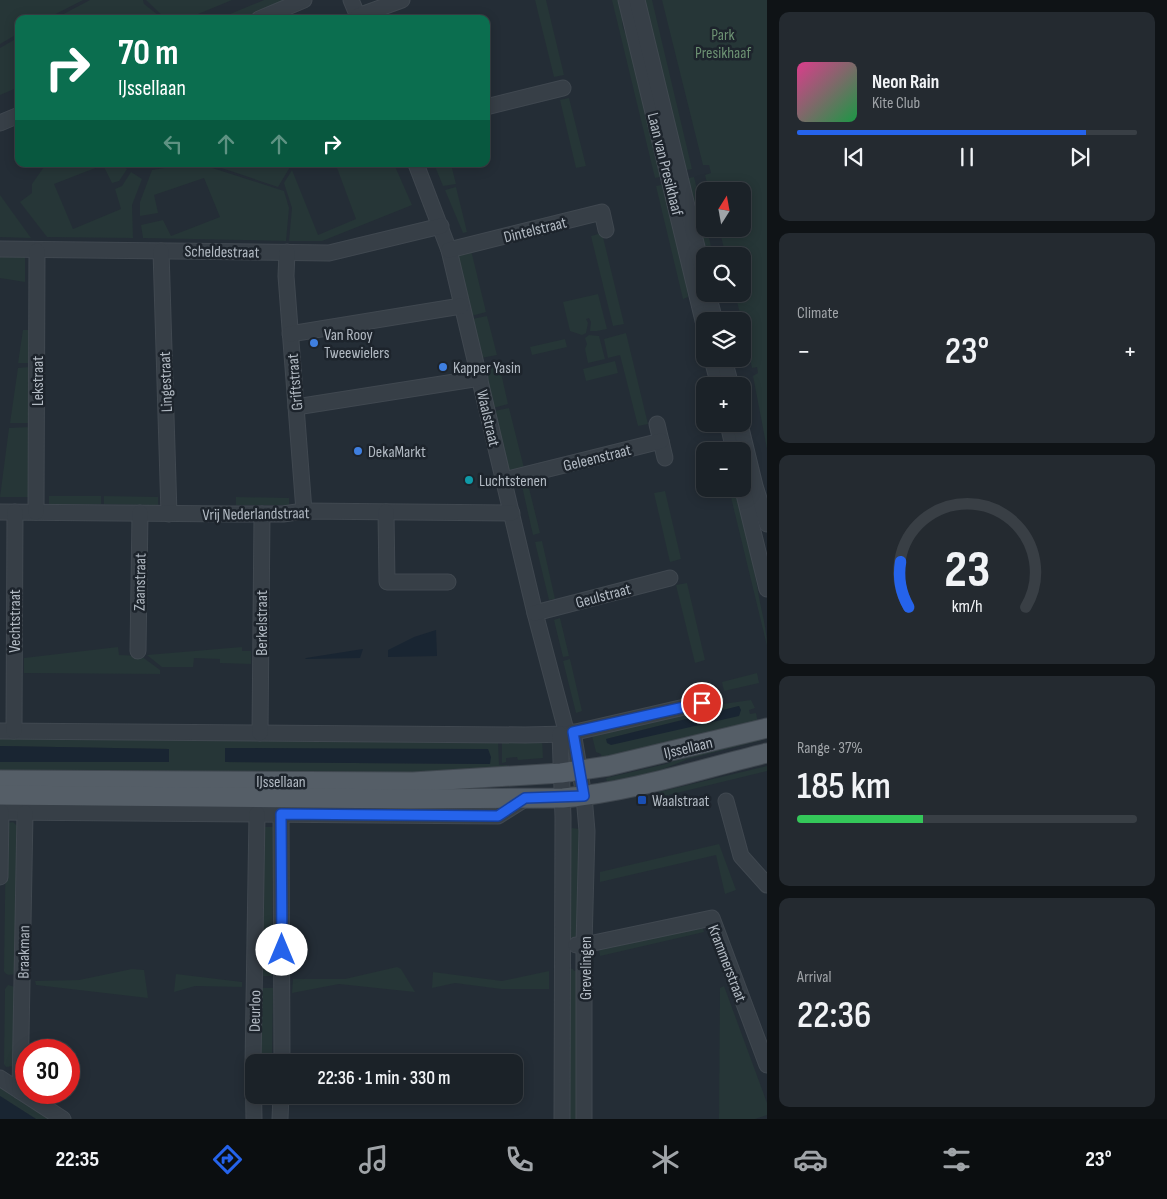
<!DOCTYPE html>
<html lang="en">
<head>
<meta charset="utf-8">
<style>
  :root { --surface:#1b2228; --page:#242a30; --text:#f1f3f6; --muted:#a0a4a8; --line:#393f45; --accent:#2563eb }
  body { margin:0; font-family:"Sofia Sans Condensed",sans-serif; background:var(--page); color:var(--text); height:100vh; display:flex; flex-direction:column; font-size:19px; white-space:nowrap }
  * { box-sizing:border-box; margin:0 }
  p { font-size:16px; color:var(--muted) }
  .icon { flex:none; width:28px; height:28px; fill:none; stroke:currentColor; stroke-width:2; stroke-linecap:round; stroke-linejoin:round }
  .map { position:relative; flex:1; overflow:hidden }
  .side { display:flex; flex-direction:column; gap:12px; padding:12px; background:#0f1316; width:400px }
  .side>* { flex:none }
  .top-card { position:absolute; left:15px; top:15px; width:475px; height:152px; border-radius:10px; box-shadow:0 2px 12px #0003,0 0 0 1px var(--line); background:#0b6e4f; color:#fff; overflow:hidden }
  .needle { width:32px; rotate:11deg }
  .controls { position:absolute; left:696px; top:182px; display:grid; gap:10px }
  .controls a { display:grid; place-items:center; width:55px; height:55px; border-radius:10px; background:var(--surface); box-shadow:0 2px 12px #0003,0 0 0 1px var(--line); font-size:25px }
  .speed { position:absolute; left:15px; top:1039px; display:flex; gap:10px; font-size:25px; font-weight:700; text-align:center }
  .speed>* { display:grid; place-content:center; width:65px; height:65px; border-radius:50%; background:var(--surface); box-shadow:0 2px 12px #0003,0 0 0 1px var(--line); line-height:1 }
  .speed .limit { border:8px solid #d22; background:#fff; color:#111 }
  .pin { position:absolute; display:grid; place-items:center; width:42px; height:42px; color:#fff; margin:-21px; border:2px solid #fff; border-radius:50%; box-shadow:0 1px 5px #0007 }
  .me { position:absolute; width:55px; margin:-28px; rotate:0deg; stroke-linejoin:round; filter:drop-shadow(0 0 4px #0008) }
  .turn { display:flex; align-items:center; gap:18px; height:105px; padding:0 20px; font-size:22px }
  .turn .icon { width:65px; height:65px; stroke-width:2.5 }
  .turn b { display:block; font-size:35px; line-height:42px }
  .lanes { display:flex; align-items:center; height:48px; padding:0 20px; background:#0003; justify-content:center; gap:25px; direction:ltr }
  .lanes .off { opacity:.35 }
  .big { font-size:38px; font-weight:600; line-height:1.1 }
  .side .tile { flex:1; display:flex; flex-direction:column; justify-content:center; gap:8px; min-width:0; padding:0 18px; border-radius:10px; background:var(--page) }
  .side .dial { align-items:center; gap:0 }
  .dial svg { height:130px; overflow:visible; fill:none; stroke:var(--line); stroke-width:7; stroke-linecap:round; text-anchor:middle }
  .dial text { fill:var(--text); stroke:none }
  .song { display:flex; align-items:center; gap:15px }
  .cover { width:60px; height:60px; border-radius:8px; background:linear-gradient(135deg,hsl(330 70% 55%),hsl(140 70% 35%)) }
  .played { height:5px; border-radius:2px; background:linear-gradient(90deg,var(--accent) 85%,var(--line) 85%) }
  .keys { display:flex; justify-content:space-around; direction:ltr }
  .heat { display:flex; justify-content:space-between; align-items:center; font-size:28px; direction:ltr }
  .charge { height:8px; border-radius:4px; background:linear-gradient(90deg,#34c759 37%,var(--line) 0) }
  .trip { position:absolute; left:245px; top:1054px; width:278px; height:50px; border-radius:10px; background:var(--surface); box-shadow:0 2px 12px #0003,0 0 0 1px var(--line); font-weight:600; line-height:50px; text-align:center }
  .tabs { display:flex; height:80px; justify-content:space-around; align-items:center; background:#0b0e10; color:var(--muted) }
  .tabs .icon { width:35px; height:35px }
  .tabs .current { color:var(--accent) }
  .tabs b { font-size:22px; color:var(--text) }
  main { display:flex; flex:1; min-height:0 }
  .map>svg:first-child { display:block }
  .green { fill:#263637; fill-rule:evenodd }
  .water { fill:#192532 }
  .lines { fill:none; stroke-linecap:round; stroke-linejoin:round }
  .minor-casing { stroke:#404850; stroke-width:17 }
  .major-casing { stroke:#404850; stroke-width:21 }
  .minor { stroke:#373f47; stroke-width:15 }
  .major { stroke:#555e67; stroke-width:19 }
  .route-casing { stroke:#184099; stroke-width:12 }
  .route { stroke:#2563eb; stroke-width:9 }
  .shop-dot { fill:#3f7fe0; stroke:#1d242c; stroke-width:2 }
  .culture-dot { fill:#0f9aa8; stroke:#1d242c; stroke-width:2 }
  .transit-dot { fill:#1a4fb4; stroke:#1d242c; stroke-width:2 }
  .labels { text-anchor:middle; stroke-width:5; stroke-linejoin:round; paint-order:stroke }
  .park-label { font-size:16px; fill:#6c9172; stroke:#1d242c }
  .street-label { font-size:16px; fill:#b2bac3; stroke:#1d242c }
  .poi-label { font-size:16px; fill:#b2bac3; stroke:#1d242c; text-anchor:start }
</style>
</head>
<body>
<main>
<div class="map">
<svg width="767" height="1119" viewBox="0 0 767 1119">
  <rect width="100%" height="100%" fill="#242d36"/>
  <g class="green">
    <path d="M0,0H83L46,19H19V33L0,44Z"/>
    <path d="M90,0H143L144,4L163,19H54Z"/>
    <path d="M146,0H232L186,19H166Z"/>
    <path d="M264,0H292L245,19H218Z"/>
    <path d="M535,0H546L564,75L554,77Z"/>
    <path d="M612,0H622L625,10C619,20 623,34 632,41L665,176L655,178Z"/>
    <path d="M641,0H652L692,169L682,171Z"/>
    <path d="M662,0H767V449L753,376L758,373L757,367L752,368L742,321L735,294H742V256H726L719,229H742V191H709L705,175L711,173L709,165H703Z"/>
    <path d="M19,37V87L0,95V48Z"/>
    <path d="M569,98L586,166L576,168L560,100Z"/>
    <path d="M46,164H120L127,169L119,181L112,183L103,165L54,184L73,229L121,209L115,189L122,186L131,172L142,179L132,205L133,238L47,237L20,202L32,193V184Z"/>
    <path d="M190,164H200L284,191L289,208L286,241L143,238L141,225L163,220L171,236L220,217L204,178L154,195L158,213L140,216V202L152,170Z"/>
    <path d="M210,164H289L290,167L278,187Z"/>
    <path d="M349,164H394L412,205L322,241H289L292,208L284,183L292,170L318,235L356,219L337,168Z"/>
    <path d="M434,164H451L456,184L443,186Z"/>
    <path d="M694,177L705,221V229H707L713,256H705L684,179Z"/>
    <path d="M667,184L682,249L688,297L683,299L656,186Z"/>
    <path d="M456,187L467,232L463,233L445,190Z"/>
    <path d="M0,195L31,238L0,237Z"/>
    <path d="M602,233L624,324L613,326L591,236Z"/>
    <path d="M471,250L486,312L471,316L457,259L458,255Z"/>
    <path d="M0,254L25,255V282L0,278Z"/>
    <path d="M598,294L607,329L597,331H590L591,322L589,318L586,319L588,323L586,333L582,335L570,331L563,302Z"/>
    <path d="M487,316L497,355L481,358L472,319Z"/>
    <path d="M23,330H29V363H18Z"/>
    <path d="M626,333L648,424L638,426L620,355L608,358L604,339Z"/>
    <path d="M589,335L599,336L605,359L588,363L585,349L587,344L585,338Z"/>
    <path d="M565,339L567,347L532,355L530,347Z"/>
    <path d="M615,361L618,373L586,381L583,369Z"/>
    <path d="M499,364L508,404L493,408L483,367Z"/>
    <path d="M29,367V423H10L18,368Z"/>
    <path d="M509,408L524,468L511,471L507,468L494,411Z"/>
    <path d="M29,427V497H0L9,428Z"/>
    <path d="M528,484L540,533L533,535L522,486Z"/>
    <path d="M729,489H740C748,524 752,561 759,597C762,614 767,629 767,646Z"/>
    <path d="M665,491L681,559L670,562L654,493Z"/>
    <rect x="49" y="496" width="52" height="8"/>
    <path d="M104,496L158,497V508L152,505L104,504Z"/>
    <path d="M236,497L289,498V505H236Z"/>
    <path d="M542,541L555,599L549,600L535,542Z"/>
    <path d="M687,583L705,660L695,663L676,585Z"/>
    <path d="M560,618L569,656L563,657L554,620Z"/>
    <path d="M118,647L119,655L141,656L160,670V674L24,673V658Z"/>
    <path d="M242,647V651H251V664L220,663V659L194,658L193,667H162L147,655Z"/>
    <path d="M570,659L582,711L576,713L563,661Z"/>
    <path d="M757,673L759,683L724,691L722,682Z"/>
    <path d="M751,700L755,708L749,710L750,714L756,713L758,723L602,760L601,754L596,752L592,736L723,704ZM739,706L740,714L606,739Z"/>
    <path d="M0,736L498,741L499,765H507V767L493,770L405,775L0,772V762H169V749L0,746ZM225,748L490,764L225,762Z"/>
    <path d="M762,736L763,740L688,759L646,776L608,785L606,778L666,764L688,755Z"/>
    <path d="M542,738L543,758L518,760L517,757L506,758V762L502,763V742Z"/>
    <path d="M767,766V771L660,797L659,792Z"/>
    <path d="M13,822L17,826L16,971L15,974C11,975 6,976 4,971L6,833L7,823Z"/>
    <path d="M263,827H273L272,976H263Z"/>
    <path d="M572,828L579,829L580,831L578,939L575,937L570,939L569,937L570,830Z"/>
    <path d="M719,844L736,890L725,894L716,855L600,882V872Z"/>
    <path d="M702,926L704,932L600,956L599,947L606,945L610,948Z"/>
    <path d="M397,967L401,969L415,992L339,984L292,993L293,979H345Z"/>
    <path d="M569,968L573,969L574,971L580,969L578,1119H568Z"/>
    <path d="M132,969L144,970L148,998L36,985L35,981L79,980Z"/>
    <path d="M549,971V989H501L455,983L432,988L433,972L502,981Z"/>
    <path d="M176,974L242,982V987L195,986L174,992Z"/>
    <path d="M8,985L15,987L14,1066L6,1067L4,1064L5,989Z"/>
    <path d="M724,986L767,1103V1115L755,1119H719L720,988Z"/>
    <path d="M262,988H273L272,1062H261Z"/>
    <path d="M0,1085L54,1119H36L0,1096Z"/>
  </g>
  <g class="water">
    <path d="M436,630L437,656L388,657V650L414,637Z"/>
    <path d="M363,649L360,658L305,659L306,658Z"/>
    <path d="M739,706L741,710L739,716L611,745L607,743L606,739Z"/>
    <path d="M0,746L169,749V762H0Z"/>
    <path d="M225,748L488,749L491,757L490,764L225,762Z"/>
    <path d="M0,1096L36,1119H0Z"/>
  </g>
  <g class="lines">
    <g class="minor-casing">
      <g id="minor">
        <path d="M351,0L359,19"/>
        <path d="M626,0L705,329"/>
        <path d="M637,0L705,280"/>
        <path d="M358,16L402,0"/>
        <path d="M259,19L304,0"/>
        <path d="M486,107L563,88"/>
        <path d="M0,123L19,115"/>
        <path d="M416,164L449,250L535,613L567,734"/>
        <path d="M0,249L329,253L441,226"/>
        <path d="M449,250L602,212L606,230"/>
        <path d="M161,251L169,514"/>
        <path d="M287,252L286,276L304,511"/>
        <path d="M708,294L715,321"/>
        <path d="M290,334L461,306"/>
        <path d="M712,359L719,386"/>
        <path d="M724,359L731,386"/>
        <path d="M296,407L480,378"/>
        <path d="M657,424L665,458"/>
        <path d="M728,424L734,451"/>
        <path d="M740,424L755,486L767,524"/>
        <path d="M504,480L661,441"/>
        <path d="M742,486L767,589"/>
        <path d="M0,512L235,514H283L304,511L512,513"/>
        <path d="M36,512L37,251"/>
        <path d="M386,512L387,582H448"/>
        <path d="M535,613L670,578"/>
        <path d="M138,651L140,513"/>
        <path d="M0,731L525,735L567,734L715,700"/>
        <path d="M14,731L15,512"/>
        <path d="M573,732L584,796L587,831L584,945V1119"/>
        <path d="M260,733L262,514"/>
        <path d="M560,734L563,817L562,1119"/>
        <path d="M726,801L741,856L767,885"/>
        <path d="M0,812L498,816L525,799"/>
        <path d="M281,814L282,1062"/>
        <path d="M0,877L1,812"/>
        <path d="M576,945H584L712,918L767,1065"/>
        <path d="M0,1078L63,1119"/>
        <path d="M20,1091L25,813"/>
        <path d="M254,1119L253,1065L257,814"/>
        <path d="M280,1119L281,1095"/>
      </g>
    </g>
    <g class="major-casing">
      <g id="major">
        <path d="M0,780L413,782L561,773L608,766L767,728"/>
        <path d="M0,795L410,799L563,798C632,792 700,769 767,753"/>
      </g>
    </g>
    <use href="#minor" class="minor"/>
    <use href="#major" class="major"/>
  </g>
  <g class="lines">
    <g class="route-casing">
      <path id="route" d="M282,950L281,814L498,816L525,798L584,796L573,732L702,703"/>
    </g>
    <use href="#route" class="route"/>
  </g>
  <g class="shop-dot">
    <circle cx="314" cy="343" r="5"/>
    <circle cx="443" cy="367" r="5"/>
    <circle cx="358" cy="451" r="5"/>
  </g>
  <circle class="culture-dot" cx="469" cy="480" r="5"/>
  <rect class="transit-dot" x="637" y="795" width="10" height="10" rx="2.5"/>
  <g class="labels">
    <g class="park-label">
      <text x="723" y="40">Park<tspan x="723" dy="18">Presikhaaf</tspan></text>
    </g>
    <g class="street-label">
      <text transform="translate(666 164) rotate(76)" y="6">Laan van Presikhaaf</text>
      <text transform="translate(535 229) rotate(-14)" y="6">Dintelstraat</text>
      <text transform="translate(222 251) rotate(1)" y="6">Scheldestraat</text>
      <text transform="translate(37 381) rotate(-90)" y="6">Lekstraat</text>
      <text transform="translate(165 382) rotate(-92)" y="6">Lingestraat</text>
      <text transform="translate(294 382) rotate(-95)" y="6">Griftstraat</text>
      <text transform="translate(489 418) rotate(77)" y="6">Waalstraat</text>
      <text transform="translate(597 457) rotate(-14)" y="6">Geleenstraat</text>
      <text transform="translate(256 513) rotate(-1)" y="6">Vrij Nederlandstraat</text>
      <text transform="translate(139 582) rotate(-89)" y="6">Zaanstraat</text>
      <text transform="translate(603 595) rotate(-15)" y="6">Geulstraat</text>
      <text transform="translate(14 621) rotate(-90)" y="6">Vechtstraat</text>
      <text transform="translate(261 623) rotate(-90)" y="6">Berkelstraat</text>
      <text transform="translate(688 747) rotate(-13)" y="6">IJssellaan</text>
      <text x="281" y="787">IJssellaan</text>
      <text transform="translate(23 952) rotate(-89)" y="6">Braakman</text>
      <text transform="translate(728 963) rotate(69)" y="6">Krammerstraat</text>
      <text transform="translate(585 968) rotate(-90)" y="6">Grevelingen</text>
      <text transform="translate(254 1011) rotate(-89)" y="6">Deurloo</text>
    </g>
    <g class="poi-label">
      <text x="324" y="340">Van Rooy<tspan x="324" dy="18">Tweewielers</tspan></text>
      <text x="453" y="373">Kapper Yasin</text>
      <text x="368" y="457">DekaMarkt</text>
      <text x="479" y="486">Luchtstenen</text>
      <text x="652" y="806">Waalstraat</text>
    </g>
  </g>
</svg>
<div class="controls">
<a><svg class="needle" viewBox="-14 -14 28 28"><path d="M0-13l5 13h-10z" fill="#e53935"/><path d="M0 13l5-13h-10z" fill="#a0a4a8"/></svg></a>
<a><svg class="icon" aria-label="search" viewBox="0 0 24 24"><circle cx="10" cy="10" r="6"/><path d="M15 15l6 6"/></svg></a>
<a><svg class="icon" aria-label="layers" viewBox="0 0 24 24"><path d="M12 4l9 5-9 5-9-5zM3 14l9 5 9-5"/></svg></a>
<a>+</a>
<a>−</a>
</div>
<div class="speed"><div class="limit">30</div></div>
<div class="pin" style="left:702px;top:703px;background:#d93025"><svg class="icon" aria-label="arrive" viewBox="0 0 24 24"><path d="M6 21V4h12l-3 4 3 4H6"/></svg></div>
<svg class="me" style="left:282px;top:950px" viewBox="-20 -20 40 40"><circle r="19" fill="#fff"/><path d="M0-13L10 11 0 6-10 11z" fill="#2563eb"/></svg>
<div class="trip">22:36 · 1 min · 330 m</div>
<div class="top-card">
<div class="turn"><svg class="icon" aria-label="right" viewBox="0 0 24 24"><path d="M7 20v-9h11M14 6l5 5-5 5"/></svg><div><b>70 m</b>IJssellaan</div></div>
<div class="lanes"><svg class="icon off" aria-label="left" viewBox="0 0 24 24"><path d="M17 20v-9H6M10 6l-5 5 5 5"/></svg><svg class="icon off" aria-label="ahead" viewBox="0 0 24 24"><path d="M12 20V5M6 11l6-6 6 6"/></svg><svg class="icon off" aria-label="ahead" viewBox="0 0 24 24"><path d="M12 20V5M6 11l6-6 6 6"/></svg><svg class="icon" aria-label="right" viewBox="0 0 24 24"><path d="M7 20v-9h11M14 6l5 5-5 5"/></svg></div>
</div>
</div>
<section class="side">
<div class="tile">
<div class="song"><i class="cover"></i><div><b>Neon Rain</b><p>Kite Club</p></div></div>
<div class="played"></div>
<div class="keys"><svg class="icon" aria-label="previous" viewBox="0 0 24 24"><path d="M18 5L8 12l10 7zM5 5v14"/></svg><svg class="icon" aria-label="pause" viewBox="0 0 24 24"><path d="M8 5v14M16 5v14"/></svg><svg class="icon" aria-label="next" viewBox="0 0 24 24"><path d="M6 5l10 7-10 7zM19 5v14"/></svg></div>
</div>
<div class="tile"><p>Climate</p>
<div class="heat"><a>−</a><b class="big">23°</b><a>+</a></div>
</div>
<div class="tile dial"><svg viewBox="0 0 100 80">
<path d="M14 69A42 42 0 1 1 86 69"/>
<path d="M14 69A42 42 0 0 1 9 41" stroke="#2563eb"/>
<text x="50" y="56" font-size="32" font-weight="700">23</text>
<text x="50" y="72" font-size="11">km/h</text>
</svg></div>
<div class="tile"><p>Range · 37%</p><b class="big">185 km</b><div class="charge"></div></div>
<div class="tile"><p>Arrival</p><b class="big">22:36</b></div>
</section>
</main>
<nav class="tabs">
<b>22:35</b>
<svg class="icon current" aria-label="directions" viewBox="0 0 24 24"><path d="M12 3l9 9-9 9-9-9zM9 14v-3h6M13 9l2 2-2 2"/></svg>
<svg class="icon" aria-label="music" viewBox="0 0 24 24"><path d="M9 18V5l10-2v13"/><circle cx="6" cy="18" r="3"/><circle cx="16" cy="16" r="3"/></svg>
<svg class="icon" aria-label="phone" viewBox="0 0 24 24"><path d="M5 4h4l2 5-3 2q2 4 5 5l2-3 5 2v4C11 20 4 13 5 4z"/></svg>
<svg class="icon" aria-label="climate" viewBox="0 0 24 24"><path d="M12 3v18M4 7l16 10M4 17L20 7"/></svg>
<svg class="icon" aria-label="car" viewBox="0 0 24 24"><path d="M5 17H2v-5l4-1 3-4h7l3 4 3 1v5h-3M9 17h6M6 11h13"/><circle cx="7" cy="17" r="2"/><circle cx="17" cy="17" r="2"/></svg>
<svg class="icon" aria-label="filters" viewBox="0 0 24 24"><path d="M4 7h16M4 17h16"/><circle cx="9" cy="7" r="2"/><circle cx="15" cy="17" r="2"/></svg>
<b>23°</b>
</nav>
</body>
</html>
